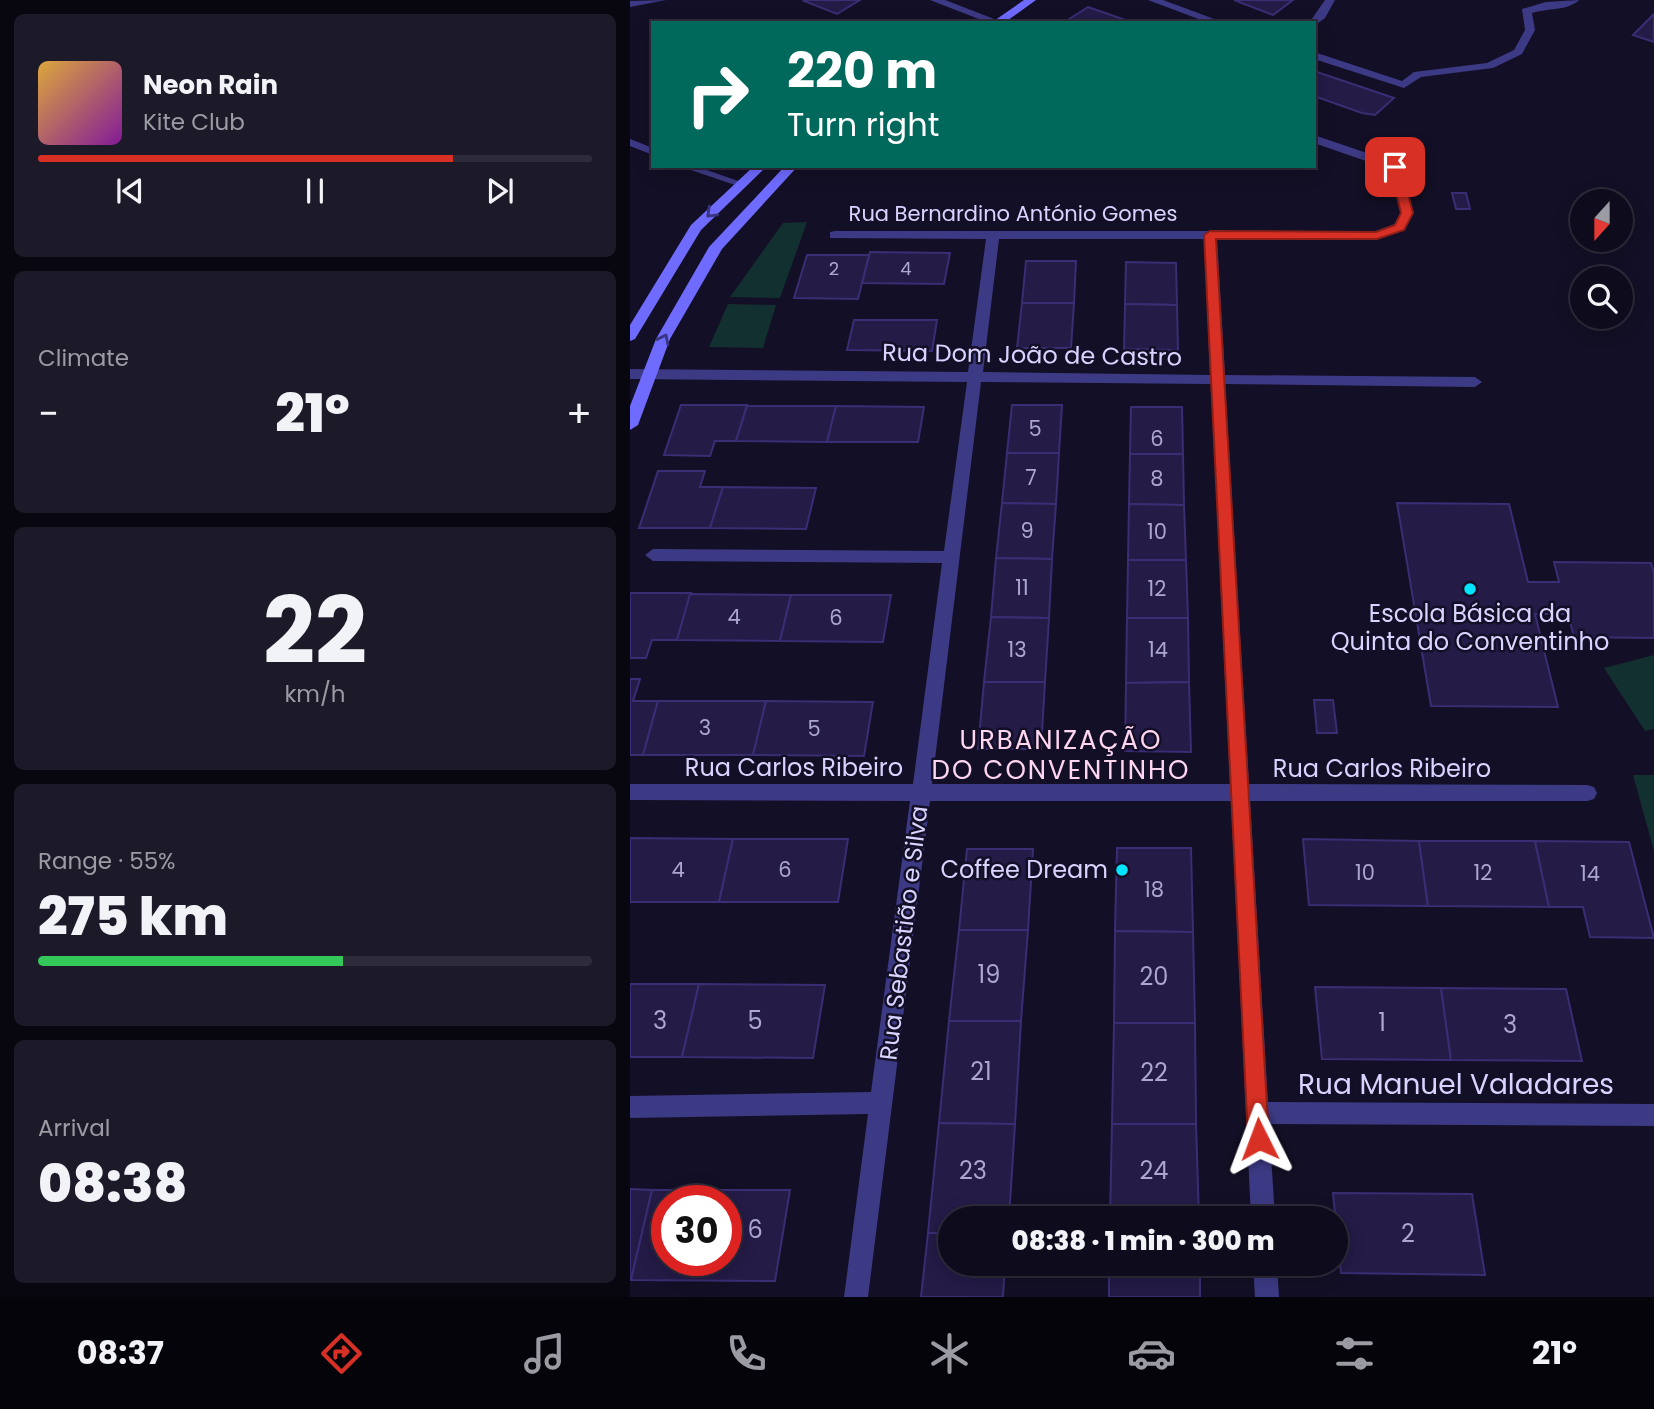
<!DOCTYPE html>
<html lang="en">
<head>
<meta charset="utf-8">
<style>
  :root { --surface:#0e0b1c; --page:#1c1929; --text:#f1f3f6; --muted:#9b9ba3; --line:#2e2b3b; --accent:#d93025 }
  body { margin:0; font-family:Poppins,sans-serif; background:var(--page); color:var(--text); height:100vh; display:flex; flex-direction:column; font-size:26px; white-space:nowrap }
  * { box-sizing:border-box; margin:0 }
  p { font-size:23px; color:var(--muted) }
  .icon { flex:none; width:38px; height:38px; fill:none; stroke:currentColor; stroke-width:2; stroke-linecap:round; stroke-linejoin:round }
  .map { position:relative; flex:1; overflow:hidden }
  .drawer { display:flex; flex-direction:column; gap:14px; padding:14px; background:#08060f; width:630px }
  .drawer>* { flex:none }
  .banner { position:absolute; left:21px; top:21px; width:665px; height:147px; border-radius:0px; box-shadow:0 4px 18px #0003,0 0 0 2px var(--line); background:#00695c; color:#fff; overflow:hidden }
  .needle { width:46px; rotate:201deg }
  .buttons { position:absolute; left:940px; top:189px; display:grid; gap:14px }
  .buttons a { display:grid; place-items:center; width:63px; height:63px; border-radius:50%; background:var(--surface); box-shadow:0 4px 18px #0003,0 0 0 2px var(--line); font-size:35px }
  .speed { position:absolute; left:21px; top:1185px; display:flex; gap:14px; font-size:35px; font-weight:700; text-align:center }
  .speed>* { display:grid; place-content:center; width:91px; height:91px; border-radius:50%; background:var(--surface); box-shadow:0 4px 18px #0003,0 0 0 2px var(--line); line-height:1 }
  .speed .limit { border:10px solid #d22; background:#fff; color:#111 }
  .pin { position:absolute; display:grid; place-items:center; width:60px; height:60px; color:#fff; margin:-30px; border-radius:14px; box-shadow:0 4px 10px #0006 }
  .me { position:absolute; width:77px; margin:-38px; rotate:357deg; stroke-linejoin:round; filter:drop-shadow(0 0 5px #0008) }
  .turn { display:flex; align-items:center; gap:24px; height:147px; padding:0 21px; font-size:32px }
  .turn .icon { width:91px; height:91px; stroke-width:2.5 }
  .turn b { display:block; font-size:49px; line-height:60px }
  .big { font-size:52px; font-weight:800; line-height:1.1 }
  .drawer .widget { flex:1; display:flex; flex-direction:column; justify-content:center; gap:10px; min-width:0; padding:0 24px; border-radius:10px; background:var(--page) }
  .drawer .dial { align-items:center; gap:0 }
  .dial b { font-size:91px; line-height:1 }
  .song { display:flex; align-items:center; gap:21px }
  .cover { width:84px; height:84px; border-radius:10px; background:linear-gradient(135deg,hsl(40 70% 55%),hsl(290 70% 35%)) }
  .played { height:7px; border-radius:4px; background:linear-gradient(90deg,var(--accent) 75%,var(--line) 75%) }
  .keys { display:flex; justify-content:space-around; direction:ltr }
  .heat { display:flex; justify-content:space-between; align-items:center; font-size:38px; direction:ltr }
  .charge { height:10px; border-radius:5px; background:linear-gradient(90deg,#34c759 55%,var(--line) 0) }
  .trip { position:absolute; left:308px; top:1206px; width:410px; height:70px; border-radius:35px; background:var(--surface); box-shadow:0 4px 18px #0003,0 0 0 2px var(--line); font-weight:800; line-height:70px; text-align:center }
  .dock { display:flex; height:112px; justify-content:space-around; align-items:center; background:#06040b; color:var(--muted) }
  .dock .icon { width:49px; height:49px }
  .dock .on { color:var(--accent) }
  .dock b { font-size:32px; color:var(--text) }
  main { display:flex; flex:1; min-height:0 }
  .map>svg:first-child { display:block }
  .green { fill:#12302f }
  .building { fill:#241b47; stroke:#3b2d73; stroke-width:2; fill-rule:evenodd }
  .lines { fill:none; stroke-linecap:round; stroke-linejoin:round }
  .lane { fill:#3d3a85; fill-rule:evenodd }
  .street { fill:#3d3a85; fill-rule:evenodd }
  .secondary { fill:#6f6bff; fill-rule:evenodd }
  .oneway { stroke:#38347d }
  .route { fill:#d93025; stroke:#8d1f18; stroke-width:2 }
  .poi-dot { fill:#00e5ff; stroke:#130f26; stroke-width:2.5 }
  .labels { text-anchor:middle; stroke-width:5; stroke-linejoin:round; paint-order:stroke }
  .far-number-label { font-size:18px; fill:#aca6d1 }
  .far-street-label { font-size:21px; fill:#d9d4ff; stroke:#130f26 }
  .number-label { font-size:21px; fill:#aca6d1 }
  .street-label { font-size:24px; fill:#d9d4ff; stroke:#130f26 }
  .poi-label { font-size:24px; fill:#d9d4ff; stroke:#130f26 }
  .near-number-label { font-size:24px; fill:#aca6d1 }
  .neighbourhood-label { font-size:26px; letter-spacing:2px; fill:#ffd6f0; stroke:#130f26 }
  .near-street-label { font-size:28px; fill:#d9d4ff; stroke:#130f26 }
</style>
</head>
<body>
<main>
<section class="drawer">
<div class="widget">
<div class="song"><i class="cover"></i><div><b>Neon Rain</b><p>Kite Club</p></div></div>
<div class="played"></div>
<div class="keys"><svg class="icon" aria-label="previous" viewBox="0 0 24 24"><path d="M18 5L8 12l10 7zM5 5v14"/></svg><svg class="icon" aria-label="pause" viewBox="0 0 24 24"><path d="M8 5v14M16 5v14"/></svg><svg class="icon" aria-label="next" viewBox="0 0 24 24"><path d="M6 5l10 7-10 7zM19 5v14"/></svg></div>
</div>
<div class="widget"><p>Climate</p>
<div class="heat"><a>−</a><b class="big">21°</b><a>+</a></div>
</div>
<div class="widget dial"><b>22</b><p>km/h</p></div>
<div class="widget"><p>Range · 55%</p><b class="big">275 km</b><div class="charge"></div></div>
<div class="widget"><p>Arrival</p><b class="big">08:38</b></div>
</section>
<div class="map">
<svg width="1024" height="1297" viewBox="0 0 1024 1297">
  <rect width="100%" height="100%" fill="#130f26"/>
  <g class="green">
    <path d="M177,222L150,298L100,297L153,223Z"/>
    <path d="M98,304L146,305L133,348L79,347Z"/>
    <path d="M1024,655V729L1015,731L974,668Z"/>
    <path d="M1003,775H1024V851Z"/>
  </g>
  <g class="building">
    <path d="M230,0L207,14L174,1L176,0Z"/>
    <path d="M604,0H663L643,15Z"/>
    <path d="M458,7L504,23L436,21Z"/>
    <path d="M1024,14V42L1003,35Z"/>
    <path d="M684,71L764,98L745,115L732,113L684,96Z"/>
    <path d="M822,193H836L840,209H826Z"/>
    <path d="M240,252L320,253L314,284L232,283Z"/>
    <path d="M177,255H239L228,299L164,298Z"/>
    <path d="M396,261H446L444,303H392Z"/>
    <path d="M496,262L546,263L547,305L495,304Z"/>
    <path d="M392,303H444L441,348H387Z"/>
    <path d="M495,304L547,305L548,350L494,349Z"/>
    <path d="M224,320H307L302,351L217,350Z"/>
    <path d="M51,405H117L106,441H85L80,456L34,455Z"/>
    <path d="M382,405H432L429,453H377Z"/>
    <path d="M117,406H206L197,442L106,441Z"/>
    <path d="M206,406L294,407L288,442H197Z"/>
    <path d="M501,407H552L553,454H500Z"/>
    <path d="M377,453H429L426,504L372,503Z"/>
    <path d="M500,454H553L554,505L499,504Z"/>
    <path d="M28,471H75L70,487H93L80,528H9Z"/>
    <path d="M93,487L186,488L176,529L80,528Z"/>
    <path d="M372,503L426,504L422,559L366,558Z"/>
    <path d="M767,503L879,504L898,582H929L924,562L1021,563L1024,573V638L944,637L938,614H905L928,707L801,706Z"/>
    <path d="M499,504L554,505L556,560H498Z"/>
    <path d="M366,558L422,559L419,618L361,617Z"/>
    <path d="M498,560H556L558,618H497Z"/>
    <path d="M0,593H61L47,640H22L16,658H0Z"/>
    <path d="M60,594L161,595L150,641L47,640Z"/>
    <path d="M161,595H261L253,642L150,641Z"/>
    <path d="M361,617L419,618L415,682H354Z"/>
    <path d="M497,618H558L559,682L496,683Z"/>
    <path d="M0,679H10L3,701H28L13,755H0Z"/>
    <path d="M354,682H415L411,749H348Z"/>
    <path d="M559,682L561,752L495,751L496,683Z"/>
    <path d="M684,700H703L707,733H687Z"/>
    <path d="M28,701H136L123,755H13Z"/>
    <path d="M136,701L243,702L234,756L123,755Z"/>
    <path d="M0,838L103,839L89,902H0Z"/>
    <path d="M103,839H218L208,902H89Z"/>
    <path d="M673,839L789,841L798,906L679,905Z"/>
    <path d="M789,841H905L919,907L798,906Z"/>
    <path d="M905,841L999,842L1024,938L960,937L953,907H919Z"/>
    <path d="M487,848H561L563,932L485,931Z"/>
    <path d="M337,849H403L398,930H329Z"/>
    <path d="M329,930H398L391,1021H319Z"/>
    <path d="M485,931L563,932L565,1023H484Z"/>
    <path d="M0,984H69L52,1057H0Z"/>
    <path d="M69,984L195,985L183,1058L52,1057Z"/>
    <path d="M685,987L811,988L821,1060L692,1059Z"/>
    <path d="M811,988L936,989L952,1061L821,1060Z"/>
    <path d="M319,1021H391L385,1124L309,1123Z"/>
    <path d="M484,1023H565L566,1124H482Z"/>
    <path d="M309,1123L385,1124L379,1218H320V1233H298Z"/>
    <path d="M482,1124H566L569,1218H480Z"/>
    <path d="M0,1189L22,1190L1,1280H0Z"/>
    <path d="M22,1190H160L145,1281L1,1280ZM37,1200H96V1260H37Z"/>
    <path d="M703,1193L842,1194L855,1275L711,1273Z"/>
    <path d="M298,1233H320V1264H375L373,1297H291Z"/>
    <rect x="479" y="1264" width="91" height="33"/>
  </g>
  <g class="lines">
    <g class="lane">
      <path d="M0,139L23,148V155L0,146Z"/>
      <path d="M49,166H65L117,184L108,186Z"/>
    </g>
    <g class="street">
      <path d="M36,0L0,7V1Z"/>
      <path d="M300,0H315L372,22L359,23Z"/>
      <path d="M518,0H533L595,23H579Z"/>
      <path d="M695,0H705L695,18L684,26V23H679Z"/>
      <path d="M949,0C938,11 917,8 902,13L905,30L892,54L863,68L791,77L774,88L684,59V52L772,81L784,72L857,63L884,50L895,30L892,9L916,2Z"/>
      <path d="M684,135L769,164L783,213L775,230L747,239H587L595,375L845,377L852,382L845,387L595,384L619,784L957,785L964,787L967,793L964,799L957,801H620L638,1102L1024,1104V1126L639,1124L645,1218H621L601,801H300L238,1297H214L238,1114L0,1118V1096L241,1092L280,801L0,800V784H283L312,563L23,561L15,555L23,549L314,551L337,382L0,379V369L338,372L356,239L200,238V232L205,231H746L765,224L771,213L759,169L684,143ZM369,239H574L580,375L353,372ZM351,382L581,384L600,784H302Z"/>
      <path d="M623,1264H647L649,1297H625Z"/>
    </g>
    <g class="secondary">
      <path d="M394,0H406L374,23H361Z"/>
      <path d="M124,166H137L71,230L5,339L0,341V325L61,225Z"/>
      <path d="M155,166H168L92,249L40,339L8,425L0,430V406L26,339L79,247Z"/>
    </g>
  </g>
  <defs><path id="oneway-chevron" d="M-2-3.5L2.5 0L-2 3.5" fill="none" stroke-width="1.6" stroke-linecap="round" stroke-linejoin="round" transform="scale(1.75)"/></defs>
  <g class="oneway">
    <use href="#oneway-chevron" transform="translate(81 213) rotate(136)"/>
    <use href="#oneway-chevron" transform="translate(34 339) rotate(-64)"/>
  </g>
  <path class="route" d="M765,163L771,167L783,213L774,230L747,239H586L639,1139L636,1147L629,1150L621,1147L618,1139L574,235L580,231L746,232L765,225L771,213L760,167Z"/>
  <g class="poi-dot">
    <circle cx="840" cy="589" r="7"/>
    <circle cx="492" cy="870" r="7"/>
  </g>
  <g class="labels">
    <g class="far-number-label">
      <text x="204" y="275">2</text>
      <text x="276" y="275">4</text>
    </g>
    <g class="far-street-label">
      <text x="383" y="221">Rua Bernardino António Gomes</text>
    </g>
    <g class="number-label">
      <text x="405" y="436">5</text>
      <text x="527" y="446">6</text>
      <text x="401" y="485">7</text>
      <text x="527" y="486">8</text>
      <text x="397" y="538">9</text>
      <text x="527" y="539">10</text>
      <text x="392" y="595">11</text>
      <text x="527" y="596">12</text>
      <text x="104" y="624">4</text>
      <text x="206" y="625">6</text>
      <text x="387" y="657">13</text>
      <text x="528" y="657">14</text>
      <text x="75" y="735">3</text>
      <text x="184" y="736">5</text>
      <text x="48" y="877">4</text>
      <text x="155" y="877">6</text>
      <text x="735" y="880">10</text>
      <text x="853" y="880">12</text>
      <text x="960" y="881">14</text>
      <text x="524" y="897">18</text>
    </g>
    <g class="street-label">
      <text transform="translate(402 355) rotate(1)" y="8">Rua Dom João de Castro</text>
      <text x="164" y="776">Rua Carlos Ribeiro</text>
      <text x="752" y="777">Rua Carlos Ribeiro</text>
      <text transform="translate(274 933) rotate(-83)" y="8">Rua Sebastião e Silva</text>
    </g>
    <g class="poi-label">
      <text x="840" y="622">Escola Básica da<tspan x="840" dy="28">Quinta do Conventinho</tspan></text>
      <text x="478" y="878" text-anchor="end">Coffee Dream</text>
    </g>
    <g class="near-number-label">
      <text x="359" y="983">19</text>
      <text x="524" y="985">20</text>
      <text x="30" y="1029">3</text>
      <text x="125" y="1029">5</text>
      <text x="752" y="1031">1</text>
      <text x="880" y="1033">3</text>
      <text x="351" y="1080">21</text>
      <text x="524" y="1081">22</text>
      <text x="343" y="1179">23</text>
      <text x="524" y="1179">24</text>
      <text x="125" y="1238">6</text>
      <text x="778" y="1242">2</text>
    </g>
    <g class="neighbourhood-label">
      <text x="431" y="749">URBANIZAÇÃO<tspan x="431" dy="30">DO CONVENTINHO</tspan></text>
    </g>
    <g class="near-street-label">
      <text x="826" y="1094">Rua Manuel Valadares</text>
    </g>
  </g>
</svg>
<div class="buttons">
<a><svg class="needle" viewBox="-14 -14 28 28"><path d="M0-13l5 13h-10z" fill="#e53935"/><path d="M0 13l5-13h-10z" fill="#9b9ba3"/></svg></a>
<a><svg class="icon" aria-label="search" viewBox="0 0 24 24"><circle cx="10" cy="10" r="6"/><path d="M15 15l6 6"/></svg></a>
</div>
<div class="speed"><div class="limit">30</div></div>
<div class="pin" style="left:765px;top:167px;background:#d93025"><svg class="icon" aria-label="arrive" viewBox="0 0 24 24"><path d="M6 21V4h12l-3 4 3 4H6"/></svg></div>
<svg class="me" style="left:629px;top:1139px" viewBox="-20 -20 40 40"><path d="M0-17L14 15 0 8-14 15z" fill="#d93025" stroke="#fff" stroke-width="4"/></svg>
<div class="trip">08:38 · 1 min · 300 m</div>
<div class="banner">
<div class="turn"><svg class="icon" aria-label="right" viewBox="0 0 24 24"><path d="M7 20v-9h11M14 6l5 5-5 5"/></svg><div><b>220 m</b>Turn right</div></div>
</div>
</div>
</main>
<nav class="dock">
<b>08:37</b>
<svg class="icon on" aria-label="directions" viewBox="0 0 24 24"><path d="M12 3l9 9-9 9-9-9zM9 14v-3h6M13 9l2 2-2 2"/></svg>
<svg class="icon" aria-label="music" viewBox="0 0 24 24"><path d="M9 18V5l10-2v13"/><circle cx="6" cy="18" r="3"/><circle cx="16" cy="16" r="3"/></svg>
<svg class="icon" aria-label="phone" viewBox="0 0 24 24"><path d="M5 4h4l2 5-3 2q2 4 5 5l2-3 5 2v4C11 20 4 13 5 4z"/></svg>
<svg class="icon" aria-label="climate" viewBox="0 0 24 24"><path d="M12 3v18M4 7l16 10M4 17L20 7"/></svg>
<svg class="icon" aria-label="car" viewBox="0 0 24 24"><path d="M5 17H2v-5l4-1 3-4h7l3 4 3 1v5h-3M9 17h6M6 11h13"/><circle cx="7" cy="17" r="2"/><circle cx="17" cy="17" r="2"/></svg>
<svg class="icon" aria-label="filters" viewBox="0 0 24 24"><path d="M4 7h16M4 17h16"/><circle cx="9" cy="7" r="2"/><circle cx="15" cy="17" r="2"/></svg>
<b>21°</b>
</nav>
</body>
</html>
